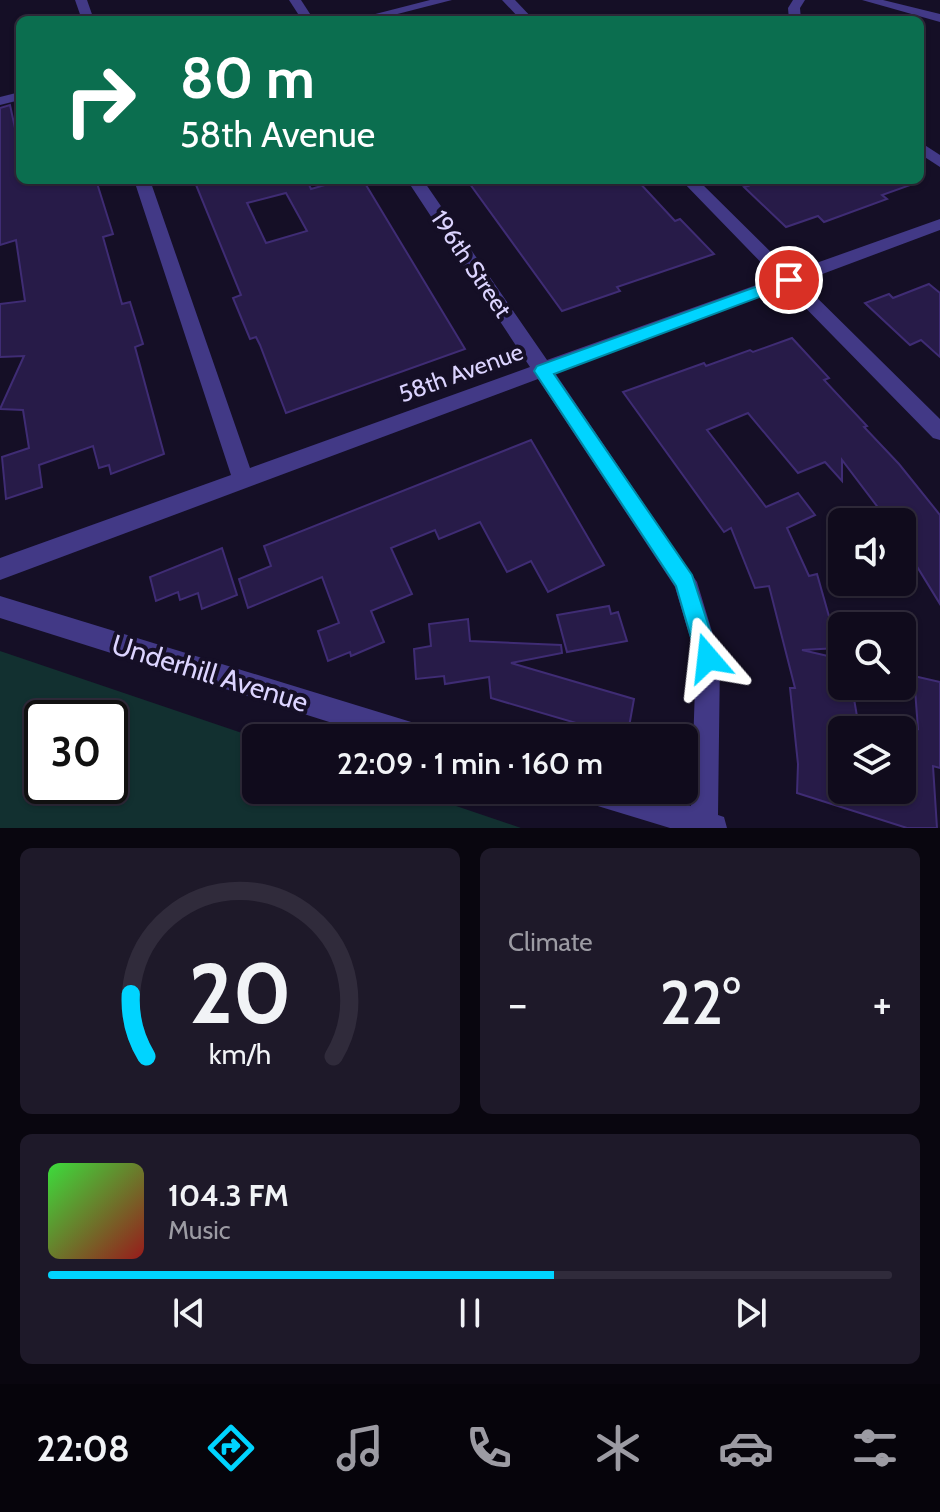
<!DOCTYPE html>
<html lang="en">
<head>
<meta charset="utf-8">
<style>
  :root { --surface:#100b1c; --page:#1e1929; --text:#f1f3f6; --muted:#9c9ba3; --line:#302b3b; --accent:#00d4ff }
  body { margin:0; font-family:Cabin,sans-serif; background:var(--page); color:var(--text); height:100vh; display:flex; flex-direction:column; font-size:30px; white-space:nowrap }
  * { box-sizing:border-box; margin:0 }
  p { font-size:26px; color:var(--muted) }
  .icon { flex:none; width:44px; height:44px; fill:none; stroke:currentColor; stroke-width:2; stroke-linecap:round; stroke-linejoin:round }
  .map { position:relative; height:828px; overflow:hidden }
  .side { display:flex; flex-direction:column; gap:20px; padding:20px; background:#09060f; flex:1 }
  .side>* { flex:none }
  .hud { position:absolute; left:16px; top:16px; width:908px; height:168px; border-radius:12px; box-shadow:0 2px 6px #0004,0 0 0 2px var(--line); background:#0b6e4f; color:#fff; overflow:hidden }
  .controls { position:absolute; left:828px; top:508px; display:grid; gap:16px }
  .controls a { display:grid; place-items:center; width:88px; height:88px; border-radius:12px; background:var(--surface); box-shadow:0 2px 6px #0004,0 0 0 2px var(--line); font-size:40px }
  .speed { position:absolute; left:24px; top:700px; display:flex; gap:16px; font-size:40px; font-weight:700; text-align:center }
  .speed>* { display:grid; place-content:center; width:104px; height:104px; border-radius:50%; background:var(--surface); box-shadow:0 2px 6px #0004,0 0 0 2px var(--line); line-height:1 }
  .speed .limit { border:4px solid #111; border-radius:12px; background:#fff; color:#111 }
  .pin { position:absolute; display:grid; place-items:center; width:68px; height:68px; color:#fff; margin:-34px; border:4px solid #fff; border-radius:50%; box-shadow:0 2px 8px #0007 }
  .me { position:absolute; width:88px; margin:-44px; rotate:343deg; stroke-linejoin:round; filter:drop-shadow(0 0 6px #0008) }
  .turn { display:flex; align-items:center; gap:28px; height:168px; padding:0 32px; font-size:36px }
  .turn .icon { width:104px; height:104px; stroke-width:2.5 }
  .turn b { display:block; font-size:56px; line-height:68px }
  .big { font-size:60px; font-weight:600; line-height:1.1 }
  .side .tile { flex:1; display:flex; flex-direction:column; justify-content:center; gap:12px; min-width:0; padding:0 28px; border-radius:12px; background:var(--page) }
  .side .dial { align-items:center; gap:0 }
  .dial svg { height:208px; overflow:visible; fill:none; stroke:var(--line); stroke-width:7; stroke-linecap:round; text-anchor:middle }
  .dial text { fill:var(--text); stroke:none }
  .song { display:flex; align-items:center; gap:24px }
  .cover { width:96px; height:96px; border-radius:12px; background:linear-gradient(135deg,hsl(120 70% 55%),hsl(0 70% 35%)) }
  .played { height:8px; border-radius:4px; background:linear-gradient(90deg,var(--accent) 60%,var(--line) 60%) }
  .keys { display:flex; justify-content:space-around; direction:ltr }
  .heat { display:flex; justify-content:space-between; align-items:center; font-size:44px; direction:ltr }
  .side .tiles { flex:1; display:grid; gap:20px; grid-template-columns:1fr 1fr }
  .tile:last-child { grid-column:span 2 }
  .trip { position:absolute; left:242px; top:724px; width:456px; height:80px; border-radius:12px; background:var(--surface); box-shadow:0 2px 6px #0004,0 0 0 2px var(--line); font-weight:600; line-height:80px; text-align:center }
  .tab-bar { display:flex; height:128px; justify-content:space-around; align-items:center; background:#06040b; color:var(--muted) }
  .tab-bar .icon { width:56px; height:56px }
  .tab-bar .current { color:var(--accent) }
  .tab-bar b { font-size:36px; color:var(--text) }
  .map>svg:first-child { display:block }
  .green { fill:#123030; fill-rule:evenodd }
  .building { fill:#271b48; stroke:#3f2c74; stroke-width:2; fill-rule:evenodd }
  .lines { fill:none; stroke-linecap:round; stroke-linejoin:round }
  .minor { fill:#423986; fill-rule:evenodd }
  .route { fill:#00d4ff; stroke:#008aa6; stroke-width:2 }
  .labels { text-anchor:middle; stroke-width:8; stroke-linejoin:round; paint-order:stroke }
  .street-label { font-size:24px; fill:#dcd4ff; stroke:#150f26 }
  .near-street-label { font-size:28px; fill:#dcd4ff; stroke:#150f26 }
</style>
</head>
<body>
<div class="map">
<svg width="940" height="828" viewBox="0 0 940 828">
  <rect width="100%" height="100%" fill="#150f26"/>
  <path class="green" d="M0,651L257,738L256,790H409L521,828H0ZM42,718H110V786H42Z"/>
  <g class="building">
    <path d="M10,105L20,151V180H96L113,234L103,237L122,304L130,302L143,344L135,347L164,454L111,474L109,465L99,468L93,446L39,465L42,487L6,499L2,457L29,448L23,410L0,409L24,356L0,357V304L25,301L16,240L0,245V108Z"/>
    <path d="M194,180H307L311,189L342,180H363L465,349L286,413L260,345L256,337L250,339L233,298L241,295ZM286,193L307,231L266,243L247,203Z"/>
    <path d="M467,180H637L675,221L680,219L714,254L617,287L620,291L562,311Z"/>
    <path d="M741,180H915L916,183L882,195L887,199L824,222L818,216L786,227L744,187L748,186Z"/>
    <path d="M929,284L940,293V357L921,340L910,345L865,303L889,294L893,298Z"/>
    <path d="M792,338L829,378L824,380L867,426L864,427L899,464L940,515V604L905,547L908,546L902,539V522H889L842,460V481L825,462L798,473L748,413L707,430L766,507L798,493L815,515L787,528L809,576L817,574L838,648L802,650L841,659L842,686L852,687L859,728L842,726V790H913L912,750L902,749V727L918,729L914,676L940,682V768L933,766L937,828H907L797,793L798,764L790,688H795L769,586L755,588L731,528L724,532L623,392L704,363L706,366L750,350L753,352Z"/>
    <path d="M531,440L604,565L548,592L531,561L507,572L480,522L439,539L435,530L391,548L412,594L371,611L384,642L351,656L350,652L328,661L318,631L339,623L322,577L248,608L239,579L271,566L264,546Z"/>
    <path d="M222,548L237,595L202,609L198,593L180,600L178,592L156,601L150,577Z"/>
    <path d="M609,606L611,614L618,612L627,641L567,652L557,615Z"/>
    <path d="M468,619L470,641L561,645L562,653L511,663L634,699L627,738L491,698L489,677L445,684L444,676L416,679L414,649L431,646L429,624Z"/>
  </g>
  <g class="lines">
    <g class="minor">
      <path d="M75,0H87L94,20H82Z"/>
      <path d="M289,0H301L314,20H302Z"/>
      <path d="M430,0H452L374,20H352Z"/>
      <path d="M502,0H515L534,20H521Z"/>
      <path d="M793,0H805L800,8L801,20H789L788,8Z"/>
      <path d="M862,0H883L940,14V22Z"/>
      <path d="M20,92V100L0,105V97Z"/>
      <path d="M920,142L940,155V167L920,154Z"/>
      <path d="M134,180H150L250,468L530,367L407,180H423L547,360L776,278L681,180H698L791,272L940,219V230L801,282L940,419V440L933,438L785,287L555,373L697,582L720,658L718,815L724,817L727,828H670L578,800L574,790H635L691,806L696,658L675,587L538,379L0,580V558L231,475Z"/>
      <path d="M0,596L421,725L430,729L434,738H380L0,618Z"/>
    </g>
  </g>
  <path class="route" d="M789,275L797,280L794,284L554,374L692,575L719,658L716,665L708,669L700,665L697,658L676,586L534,371L537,366Z"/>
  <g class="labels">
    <g class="street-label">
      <text transform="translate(471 264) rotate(56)" y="8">196th Street</text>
      <text transform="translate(461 373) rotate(-20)" y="8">58th Avenue</text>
    </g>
    <g class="near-street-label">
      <text transform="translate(210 673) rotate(17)" y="10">Underhill Avenue</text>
    </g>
  </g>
</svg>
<div class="controls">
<a><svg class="icon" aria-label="sound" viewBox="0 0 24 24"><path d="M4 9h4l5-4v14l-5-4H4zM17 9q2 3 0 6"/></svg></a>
<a><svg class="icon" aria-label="search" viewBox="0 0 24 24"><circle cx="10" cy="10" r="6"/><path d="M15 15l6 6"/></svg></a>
<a><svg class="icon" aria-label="layers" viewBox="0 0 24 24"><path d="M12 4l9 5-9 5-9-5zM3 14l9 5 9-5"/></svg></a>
</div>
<div class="speed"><div class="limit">30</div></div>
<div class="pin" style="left:789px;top:280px;background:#d93025"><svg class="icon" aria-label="arrive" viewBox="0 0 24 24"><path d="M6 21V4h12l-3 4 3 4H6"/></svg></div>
<svg class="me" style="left:708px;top:658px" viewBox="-20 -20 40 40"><path d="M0-17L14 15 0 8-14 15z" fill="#00d4ff" stroke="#fff" stroke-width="4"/></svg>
<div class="trip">22:09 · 1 min · 160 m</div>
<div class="hud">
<div class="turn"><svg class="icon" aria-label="right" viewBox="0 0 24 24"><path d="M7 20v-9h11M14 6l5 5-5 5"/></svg><div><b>80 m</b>58th Avenue</div></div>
</div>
</div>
<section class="side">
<div class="tiles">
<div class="tile dial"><svg viewBox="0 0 100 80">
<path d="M14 69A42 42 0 1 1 86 69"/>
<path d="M14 69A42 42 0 0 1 8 45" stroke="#00d4ff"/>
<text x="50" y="56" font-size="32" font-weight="700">20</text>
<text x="50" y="72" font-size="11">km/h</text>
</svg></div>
<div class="tile"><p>Climate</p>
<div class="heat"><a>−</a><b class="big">22°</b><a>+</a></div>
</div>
<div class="tile">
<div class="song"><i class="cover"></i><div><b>104.3 FM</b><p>Music</p></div></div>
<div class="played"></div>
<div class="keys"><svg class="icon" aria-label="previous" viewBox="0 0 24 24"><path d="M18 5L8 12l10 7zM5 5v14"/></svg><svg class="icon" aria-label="pause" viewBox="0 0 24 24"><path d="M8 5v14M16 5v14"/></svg><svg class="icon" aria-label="next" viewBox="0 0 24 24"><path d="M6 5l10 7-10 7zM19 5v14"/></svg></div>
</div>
</div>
</section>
<nav class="tab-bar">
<b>22:08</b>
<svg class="icon current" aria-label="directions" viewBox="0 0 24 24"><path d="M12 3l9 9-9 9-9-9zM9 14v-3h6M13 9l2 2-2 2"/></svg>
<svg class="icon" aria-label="music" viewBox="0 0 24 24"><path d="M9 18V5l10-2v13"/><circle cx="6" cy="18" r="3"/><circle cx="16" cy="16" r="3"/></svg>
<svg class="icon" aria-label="phone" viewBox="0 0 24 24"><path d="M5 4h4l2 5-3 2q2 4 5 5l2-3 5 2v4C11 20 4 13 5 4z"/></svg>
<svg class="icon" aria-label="climate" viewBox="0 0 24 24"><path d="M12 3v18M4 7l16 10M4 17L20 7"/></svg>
<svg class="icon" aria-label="car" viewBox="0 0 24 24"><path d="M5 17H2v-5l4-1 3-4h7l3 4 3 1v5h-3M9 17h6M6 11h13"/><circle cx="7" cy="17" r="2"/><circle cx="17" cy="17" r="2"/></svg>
<svg class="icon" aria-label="filters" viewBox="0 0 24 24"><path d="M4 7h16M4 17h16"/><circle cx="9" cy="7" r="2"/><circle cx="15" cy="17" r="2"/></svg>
</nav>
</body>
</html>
